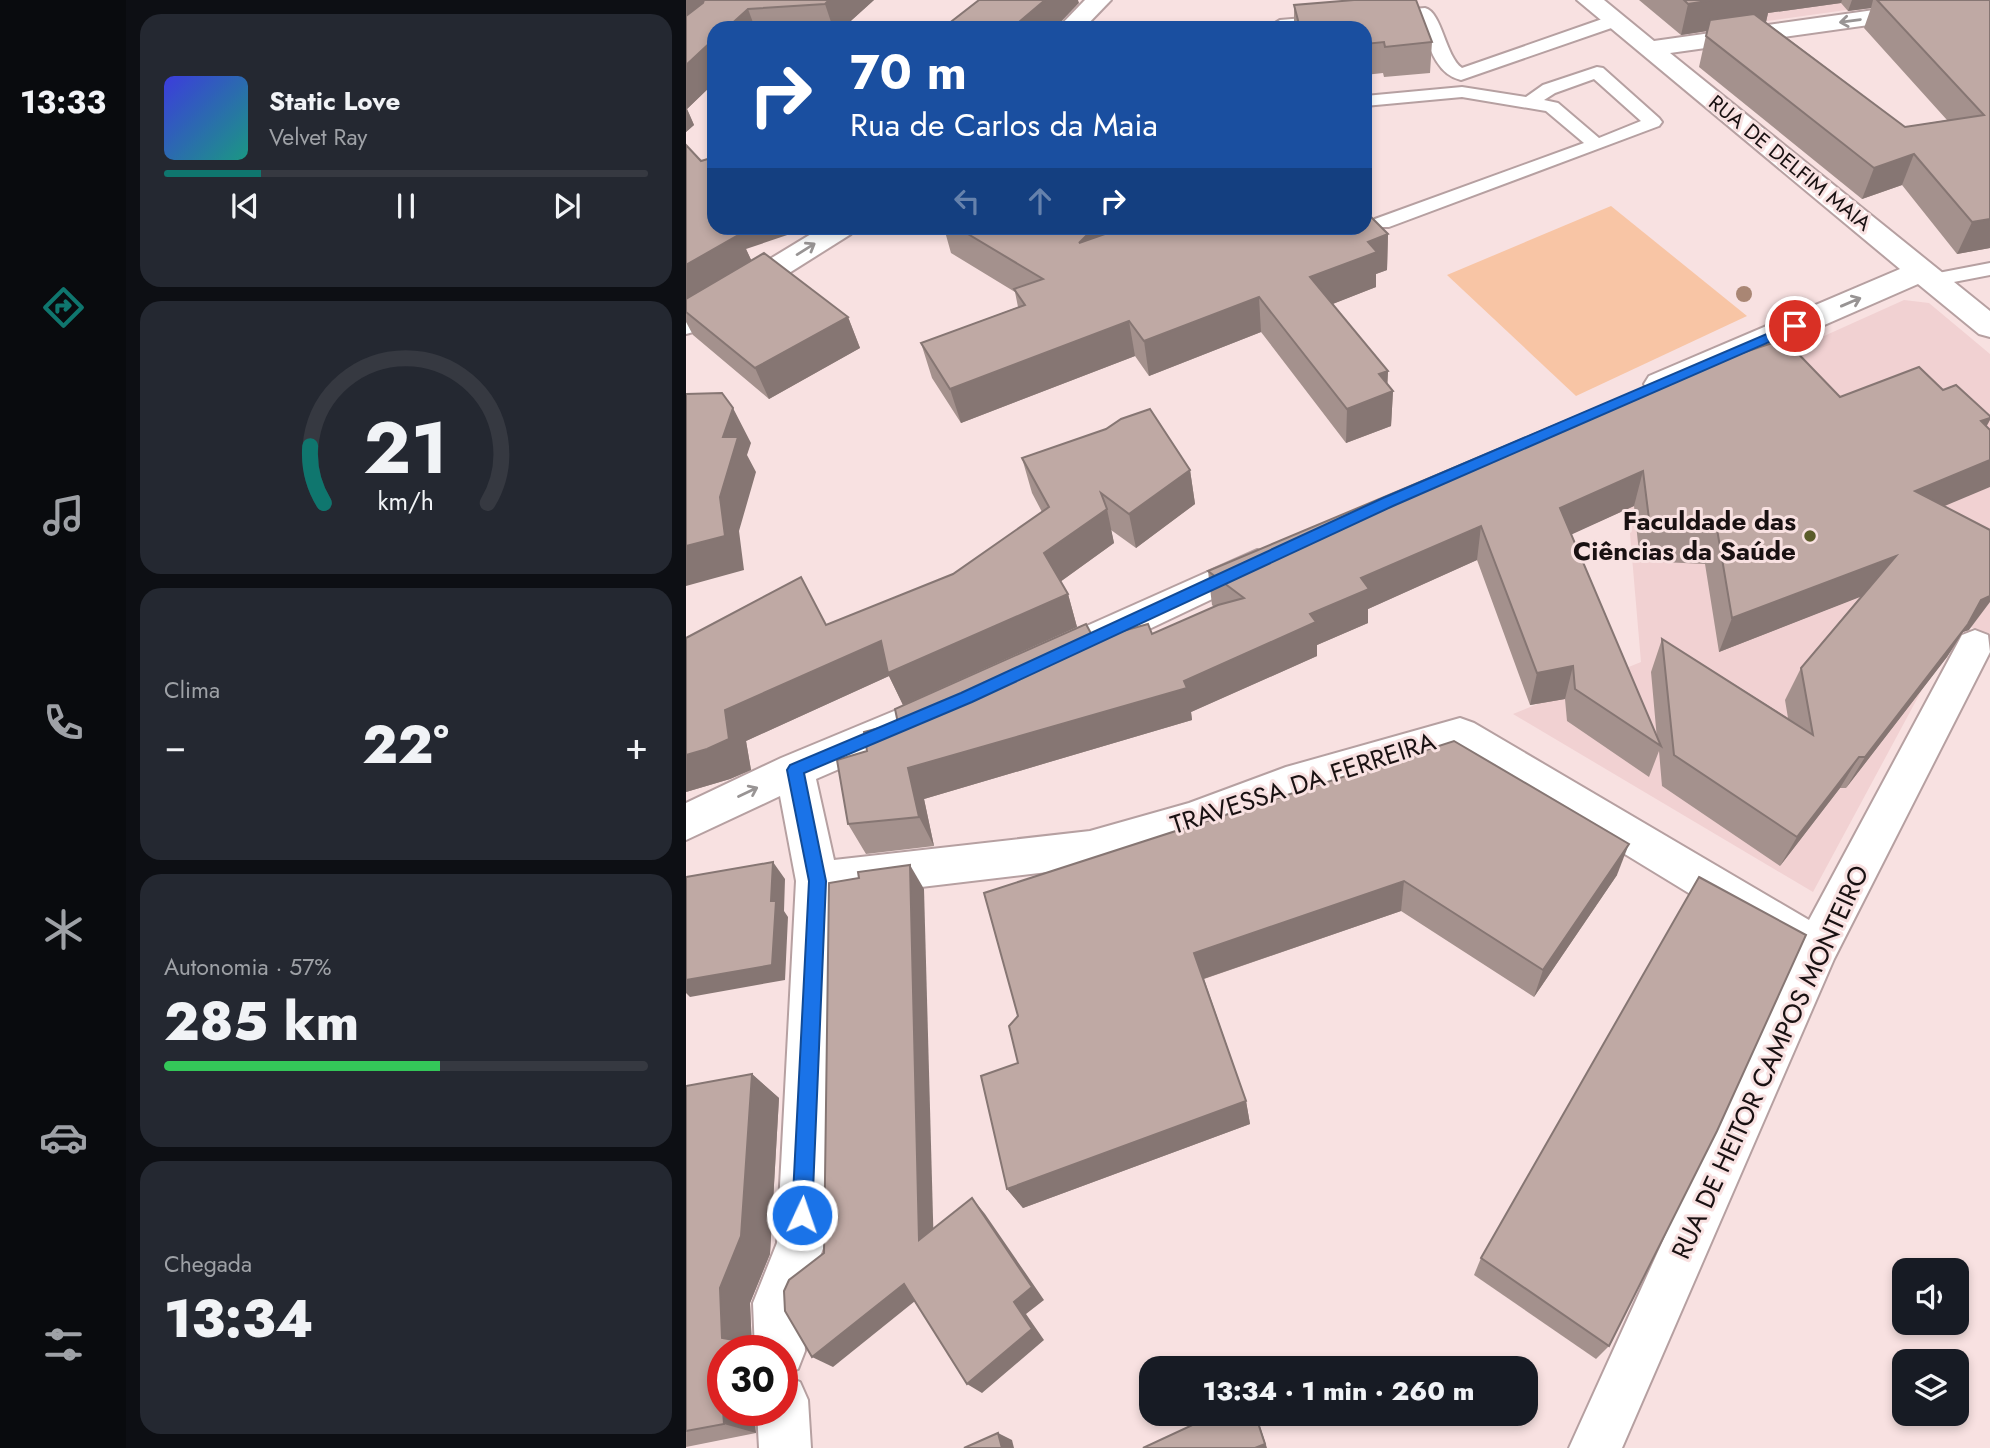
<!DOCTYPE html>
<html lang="pt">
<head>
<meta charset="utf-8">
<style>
  :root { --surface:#171b24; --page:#242831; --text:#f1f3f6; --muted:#9ea1a6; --line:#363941; --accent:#0f766e }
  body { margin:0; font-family:Jost,sans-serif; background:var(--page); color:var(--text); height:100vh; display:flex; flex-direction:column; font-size:26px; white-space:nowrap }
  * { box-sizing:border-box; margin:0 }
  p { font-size:23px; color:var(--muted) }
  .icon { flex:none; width:38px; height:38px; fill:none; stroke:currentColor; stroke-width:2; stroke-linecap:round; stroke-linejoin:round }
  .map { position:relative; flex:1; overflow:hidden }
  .sheet { display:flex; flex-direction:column; gap:14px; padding:14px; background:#0d0f14; width:560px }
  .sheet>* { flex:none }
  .guide { position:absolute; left:21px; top:21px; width:665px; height:214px; border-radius:21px; box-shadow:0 4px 10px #0003; background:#1a4fa0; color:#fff; overflow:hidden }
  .buttons { position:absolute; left:1206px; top:1258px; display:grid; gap:14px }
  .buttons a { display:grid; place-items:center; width:77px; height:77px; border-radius:14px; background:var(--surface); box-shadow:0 4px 10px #0003; font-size:35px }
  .speed { position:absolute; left:21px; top:1335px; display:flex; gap:14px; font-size:35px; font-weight:700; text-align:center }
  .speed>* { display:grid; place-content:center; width:91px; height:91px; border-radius:50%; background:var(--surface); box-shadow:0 4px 10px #0003; line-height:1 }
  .speed .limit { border:10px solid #d22; background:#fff; color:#111 }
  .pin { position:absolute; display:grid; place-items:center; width:60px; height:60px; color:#fff; margin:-30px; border:4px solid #fff; border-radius:50%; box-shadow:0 2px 7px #0007 }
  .me { position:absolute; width:77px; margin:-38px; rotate:3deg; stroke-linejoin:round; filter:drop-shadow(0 0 5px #0008) }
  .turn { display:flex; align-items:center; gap:24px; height:147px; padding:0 28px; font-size:32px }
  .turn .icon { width:91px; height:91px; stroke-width:2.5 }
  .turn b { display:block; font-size:49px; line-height:60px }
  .lanes { display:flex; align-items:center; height:66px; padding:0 28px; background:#0003; justify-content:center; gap:35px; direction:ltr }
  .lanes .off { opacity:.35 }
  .big { font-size:52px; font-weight:800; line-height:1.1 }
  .sheet .card { flex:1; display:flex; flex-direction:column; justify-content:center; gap:10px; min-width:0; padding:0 24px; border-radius:21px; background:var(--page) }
  .sheet .dial { align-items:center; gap:0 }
  .dial svg { height:182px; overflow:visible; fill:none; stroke:var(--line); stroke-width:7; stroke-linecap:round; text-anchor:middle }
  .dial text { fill:var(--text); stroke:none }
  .song { display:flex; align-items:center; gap:21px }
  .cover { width:84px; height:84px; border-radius:10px; background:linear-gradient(135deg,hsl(240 70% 55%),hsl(170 70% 35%)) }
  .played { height:7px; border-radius:4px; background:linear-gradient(90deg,var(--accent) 20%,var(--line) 20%) }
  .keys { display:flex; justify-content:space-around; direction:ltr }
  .heat { display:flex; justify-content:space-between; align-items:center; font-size:38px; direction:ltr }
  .charge { height:10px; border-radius:5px; background:linear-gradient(90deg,#34c759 57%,var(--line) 0) }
  .trip { position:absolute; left:453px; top:1356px; width:399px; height:70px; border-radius:21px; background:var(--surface); box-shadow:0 4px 10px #0003; font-weight:800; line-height:70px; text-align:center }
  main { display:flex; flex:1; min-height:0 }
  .tabs { display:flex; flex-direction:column; width:126px; justify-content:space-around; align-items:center; background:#090b0e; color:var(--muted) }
  .tabs .icon { width:49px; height:49px }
  .tabs .active { color:var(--accent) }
  .tabs b { font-size:32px; color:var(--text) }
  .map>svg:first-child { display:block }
  .built { fill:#f1d1d2 }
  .green { fill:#f8c5a5 }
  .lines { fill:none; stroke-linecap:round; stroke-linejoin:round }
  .service-casing { stroke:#b6a0a1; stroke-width:4 }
  .minor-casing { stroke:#b6a0a1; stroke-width:4 }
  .service { fill:#fff; fill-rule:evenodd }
  .minor { fill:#fff; fill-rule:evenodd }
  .tree { fill:#a98674 }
  .wall { fill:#a4918d; fill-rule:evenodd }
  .shaded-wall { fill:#867673 }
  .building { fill:#bfa9a4; stroke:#867673; stroke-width:2 }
  .oneway { stroke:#989494 }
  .route { fill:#1a73e8; stroke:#114b97; stroke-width:2 }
  .poi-dot { fill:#5b5c29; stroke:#f8e1e1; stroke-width:2.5 }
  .labels { text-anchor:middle; stroke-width:6; stroke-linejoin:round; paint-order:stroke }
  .far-street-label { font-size:21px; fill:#191112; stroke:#f8e1e1 }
  .poi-label { font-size:26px; font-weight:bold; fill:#191112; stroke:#f8e1e1; text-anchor:end }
  .street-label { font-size:26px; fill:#191112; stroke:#f8e1e1 }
</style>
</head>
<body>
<main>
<nav class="tabs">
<b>13:33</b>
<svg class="icon active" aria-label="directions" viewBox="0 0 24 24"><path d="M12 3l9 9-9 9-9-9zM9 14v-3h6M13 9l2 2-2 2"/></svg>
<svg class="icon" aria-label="music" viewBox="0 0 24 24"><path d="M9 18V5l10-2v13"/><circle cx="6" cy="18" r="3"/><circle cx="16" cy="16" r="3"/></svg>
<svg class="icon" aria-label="phone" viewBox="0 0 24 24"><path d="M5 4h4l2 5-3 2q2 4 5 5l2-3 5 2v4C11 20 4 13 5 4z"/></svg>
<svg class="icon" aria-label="climate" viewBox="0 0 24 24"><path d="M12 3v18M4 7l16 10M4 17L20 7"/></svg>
<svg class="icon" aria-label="car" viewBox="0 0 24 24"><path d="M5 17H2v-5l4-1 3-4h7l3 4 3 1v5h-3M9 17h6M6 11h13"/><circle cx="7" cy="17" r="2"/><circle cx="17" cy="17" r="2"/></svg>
<svg class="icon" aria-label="filters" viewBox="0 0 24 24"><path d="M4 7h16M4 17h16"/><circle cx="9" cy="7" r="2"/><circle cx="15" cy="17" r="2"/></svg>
</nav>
<section class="sheet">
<div class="card">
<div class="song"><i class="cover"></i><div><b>Static Love</b><p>Velvet Ray</p></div></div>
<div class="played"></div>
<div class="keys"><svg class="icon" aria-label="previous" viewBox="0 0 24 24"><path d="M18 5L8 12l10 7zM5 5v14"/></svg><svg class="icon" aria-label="pause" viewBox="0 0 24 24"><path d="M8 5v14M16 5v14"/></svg><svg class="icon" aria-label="next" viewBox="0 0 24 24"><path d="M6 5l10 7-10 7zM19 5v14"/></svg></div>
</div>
<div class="card dial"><svg viewBox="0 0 100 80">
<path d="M14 69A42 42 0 1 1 86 69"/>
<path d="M14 69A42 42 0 0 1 8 44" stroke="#0f766e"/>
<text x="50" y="56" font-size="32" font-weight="700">21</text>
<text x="50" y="72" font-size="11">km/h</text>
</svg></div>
<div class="card"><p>Clima</p>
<div class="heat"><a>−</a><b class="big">22°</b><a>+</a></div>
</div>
<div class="card"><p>Autonomia · 57%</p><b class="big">285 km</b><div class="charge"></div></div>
<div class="card"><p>Chegada</p><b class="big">13:34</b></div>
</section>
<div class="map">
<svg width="1304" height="1448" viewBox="0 0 1304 1448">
  <rect width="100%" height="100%" fill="#f8e1e1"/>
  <g class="built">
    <path d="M1063,0H1232L1081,21Z"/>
    <path d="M1218,300L1243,303L1304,354V637L1273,621L1127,892L827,714L955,662L937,452L918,435Z"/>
  </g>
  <path class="green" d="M925,206L1061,316L890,396L761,275Z"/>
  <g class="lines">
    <g class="service-casing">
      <g id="service">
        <path d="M739,8C756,12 759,56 776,68L922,17H934L936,21L934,25L775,80C748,74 742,41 733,18L701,21L693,16L701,11Z"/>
        <path d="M642,16L648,17L650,21L648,25L587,28L586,25L594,20Z"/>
        <path d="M911,67L917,68L973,118L976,122L973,126L703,227H689L686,223L689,219L898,143L860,111L776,97L679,106V96L776,87L840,97L857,85ZM908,79L955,121L913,138L872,103L858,100L869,93Z"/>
        <path d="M1304,263V275L1247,286L1240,285L1237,280L1240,275L1247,274Z"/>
      </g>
    </g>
    <g class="minor-casing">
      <g id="minor">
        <path d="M399,0H425L398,28H372Z"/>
        <path d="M891,0H918L968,41L1259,0H1304V8L984,53L1304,311V337L1293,334L1232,284L985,392L974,395L963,392L958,384L963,376L1214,269Z"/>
        <path d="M135,228H169L165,234L11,331L0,334V310Z"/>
        <path d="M571,550L583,554L589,563L583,572L375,671L362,675L349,671L343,660L349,649Z"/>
        <path d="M1289,630L1302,635L1304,652L1148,959L936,1448H883L1106,956L770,751L605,800L505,838L404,867L151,897L139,1243L117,1303L119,1351L112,1369L98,1375L114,1382L122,1400L125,1448H73L71,1410H96V1351H69L67,1303L91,1243L110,881L94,796L0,840V803L95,758L213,709L227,704L241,709L246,720L241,731L130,779L148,860L404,831L503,803L600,767L774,718L788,723L1123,920L1276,635Z"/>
      </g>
    </g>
    <use href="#service" class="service"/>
    <use href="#minor" class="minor"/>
  </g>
  <circle class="tree" cx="1058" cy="294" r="8"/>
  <g class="wall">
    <path d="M0,0H188L157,28H28V83L1,109L8,125L0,132Z"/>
    <path d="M953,0H1304V248L1271,254L1216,185L1176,199L1013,67L1021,31L995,35ZM1155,3L1162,11L1185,8L1178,28L1261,120L1219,127L1080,22L1082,13Z"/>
    <path d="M608,5L746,42L744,73L698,77L697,73L679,75V28H608Z"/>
    <path d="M0,145L60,249L65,260L162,317L174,348L83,399L7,335L0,322Z"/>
    <path d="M258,228H679L702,234L701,270L690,274V287L646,304L702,371L701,385L707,391L705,426L660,443L575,332L463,376L449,356L275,423L246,378L235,343L332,307L329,292L265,253Z"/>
    <path d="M1257,390L1300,427L1258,506L1283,630L1277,632L1261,657L1160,788H1154L1094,866L976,786L973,751L963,777L881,721L879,699L844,705L791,560L682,609V623L631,645V656L505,712L506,720L238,799L248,846L180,854L162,824L181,751L212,723L408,639L466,634L528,607L526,605L522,571L1154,397ZM948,506L954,561L1019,564L1033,652L1175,596L1115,668L1099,700L1102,718L976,639L965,672L971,739L885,534Z"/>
    <path d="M336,458L504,470L509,504L450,548L425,530L428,543L374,582L382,594L391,627L217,705L203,676L60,741L65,770L44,779L0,792L140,625L267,574L356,512L346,493Z"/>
    <path d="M931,875L848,997L715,911L518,979L560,1101L564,1124L337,1208L321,1189L332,1063V1016L298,893Z"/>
    <path d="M66,1074L93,1098L84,1254L64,1303L66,1348L73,1351H37L70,1433L0,1447V1086Z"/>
    <path d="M795,1258L923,1346L910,1359L788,1275Z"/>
  </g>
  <g class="shaded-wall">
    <path d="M0,0H36L0,28Z"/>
    <path d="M143,0H188L157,28H147L139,4Z"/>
    <path d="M359,0H392L393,3L369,28H326Z"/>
    <path d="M1027,0H1156L1155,3L1082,13L1080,22L995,35L1002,4Z"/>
    <path d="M1166,0H1187L1185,8L1162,11Z"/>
    <path d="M62,9L69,28H41Z"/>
    <path d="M28,39V83L1,109L8,125L0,132V65Z"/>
    <path d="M1228,154L1216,185L1176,199L1188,168Z"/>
    <path d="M1304,219V248L1271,254L1286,222Z"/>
    <path d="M39,228H122L60,249L68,266L0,307V265Z"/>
    <path d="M408,228H447L393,243Z"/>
    <path d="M702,234L701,270L690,274V287L624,313V277L682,242Z"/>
    <path d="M573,297L575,332L463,376L458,341Z"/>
    <path d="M162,317L174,348L83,399L69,368Z"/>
    <path d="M443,321L449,356L275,423L264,389Z"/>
    <path d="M702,371L701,393L707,391L705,426L660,443L661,409L693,374Z"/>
    <path d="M47,408L65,443L61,455L70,472L53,531L58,570L0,586V546L34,497L37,437Z"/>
    <path d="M1304,418V420L1286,453L1295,421Z"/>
    <path d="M1304,460V487L1211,526L1229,491Z"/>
    <path d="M504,470L509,504L450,548L443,514Z"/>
    <path d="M957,471L948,506L867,543L874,508Z"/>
    <path d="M421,509L428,543L367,587L358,553Z"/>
    <path d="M795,526L791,560L682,609V623L631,645V656L505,712L506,720L238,799L248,846L233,817L222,768L498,681L624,614L675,578Z"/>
    <path d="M1210,556L1192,590L1033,652L1046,618Z"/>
    <path d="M382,594L391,627L217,705L203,676L60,741L65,770L44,779L0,792V755L39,710L195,641Z"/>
    <path d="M1304,596V602L1283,630L1277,632L1261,657L1160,788L1179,757L1295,600Z"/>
    <path d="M887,666L879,699L844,705L851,673Z"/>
    <path d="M1173,757L1154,788L1094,866L1111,837Z"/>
    <path d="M943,844L931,875L848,997L857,970Z"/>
    <path d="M87,862L99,879L98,911L102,917L99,980L4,997L0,993V980L85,901Z"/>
    <path d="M224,865L238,889L248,1254L233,1240Z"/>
    <path d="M718,881L715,911L514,980L508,953Z"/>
    <path d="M66,1074L93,1098L84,1254L64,1303L66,1348L73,1351H48L36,1338L34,1288Z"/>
    <path d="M560,1101L564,1124L337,1208L321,1189Z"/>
    <path d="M286,1198L299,1214L358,1300L340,1314L358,1340L296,1393L281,1384L328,1302Z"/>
    <path d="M218,1284L234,1297L147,1367L126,1357Z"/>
    <path d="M38,1410H68L70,1433L38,1424Z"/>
    <path d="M569,1414H570L581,1448H569Z"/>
    <path d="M312,1433L326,1440L328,1448H316Z"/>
  </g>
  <g class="building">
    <path d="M18,0H143L139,4L62,9L41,28H28V39L0,65V16L17,3Z"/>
    <path d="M293,0H359L326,28H257Z"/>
    <path d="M668,0H730L746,42L699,47L698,42L679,44V28H614L608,5Z"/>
    <path d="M998,0H1027L1002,4Z"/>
    <path d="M1191,0H1304V219L1286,222L1228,154L1188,168L1020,36L1024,20L1068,14L1219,127L1298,115Z"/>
    <path d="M0,145L15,161L28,157V228H46L54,234L0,265Z"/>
    <path d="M679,211L702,234L682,242L691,252L624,277L702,371L693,374L707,391L661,409L573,297L458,341L443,321L264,389L235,343L339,305L328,289L357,279L272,228H408L393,243L436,228H679Z"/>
    <path d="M78,253L162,317L69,368L0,312V299Z"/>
    <path d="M1098,339L1154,397L1233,367L1257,390L1270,385L1304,416V418L1295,421L1304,430V460L1229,491L1304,530V596L1295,600L1282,624L1179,757H1173L1111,837L988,755L976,639L1127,735L1115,668L1210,556L1046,618L1031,529L964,527L957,471L874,508L975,746L889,689L887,666L851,673L795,526L675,578L683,589L624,614L630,622L498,681L501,688L222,768L233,817L162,824L151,760L181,751L178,732L212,723L209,709L400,624L408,639L462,624L466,634L532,605L558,598L522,571L981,378Z"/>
    <path d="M36,393L47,408L37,437H52L34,497L39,536L0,546V394Z"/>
    <path d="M464,409L504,470L443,514L415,493L421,509L358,553L382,594L202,673L195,641L39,710L43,739L21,749L0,755V638L115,577L140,625L267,574L363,507L336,458L420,429L435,419Z"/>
    <path d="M768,741L943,844L857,970L718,881L508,953L560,1101L321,1189L295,1076L332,1063L323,1026L332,1016L298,893Z"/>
    <path d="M87,862L85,901H90L86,965L0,980V877Z"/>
    <path d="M224,865L233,1240L286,1198L346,1287L328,1302L346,1329L281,1384L218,1284L126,1357L99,1311L98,1291L103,1280L138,1253L143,883L173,878L172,872Z"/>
    <path d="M1013,877L1120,935L1031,1131L923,1346L795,1258Z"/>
    <path d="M66,1074L55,1236L34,1288L36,1338L48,1340V1351H37V1410L38,1424L0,1431V1086Z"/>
    <path d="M530,1414H569L579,1444L569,1448H457Z"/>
    <path d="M312,1433L316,1448H278Z"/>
  </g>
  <defs><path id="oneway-shaft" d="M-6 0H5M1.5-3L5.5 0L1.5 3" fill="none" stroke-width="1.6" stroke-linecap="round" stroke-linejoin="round" transform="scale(1.75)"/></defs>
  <g class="oneway">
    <use href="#oneway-shaft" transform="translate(1164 21) rotate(172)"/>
    <use href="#oneway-shaft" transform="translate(120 249) rotate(-32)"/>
    <use href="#oneway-shaft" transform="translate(1165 302) rotate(-23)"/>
    <use href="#oneway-shaft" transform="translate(62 792) rotate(-25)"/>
  </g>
  <path class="route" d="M1109,322L1113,323V329L707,506L286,702L118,773L140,881L126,1215L123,1222L116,1225L109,1222L106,1215L123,881L101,770L104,765L275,693L697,498Z"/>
  <circle class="poi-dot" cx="1124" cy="536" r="7"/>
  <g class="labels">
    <g class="far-street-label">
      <text transform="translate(1104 163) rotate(39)" y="7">RUA DE DELFIM MAIA</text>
    </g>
    <g class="poi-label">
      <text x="1110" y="530">Faculdade das<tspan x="1110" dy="30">Ciências da Saúde</tspan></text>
    </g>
    <g class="street-label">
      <text transform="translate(617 783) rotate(-18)" y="9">TRAVESSA DA FERREIRA</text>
      <text transform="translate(1084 1062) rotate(-65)" y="9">RUA DE HEITOR CAMPOS MONTEIRO</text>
    </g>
  </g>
</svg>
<div class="buttons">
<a><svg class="icon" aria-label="sound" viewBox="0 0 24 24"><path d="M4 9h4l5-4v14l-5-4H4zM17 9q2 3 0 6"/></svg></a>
<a><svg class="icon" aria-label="layers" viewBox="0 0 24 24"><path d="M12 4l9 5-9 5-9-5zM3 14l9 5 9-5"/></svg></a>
</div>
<div class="speed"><div class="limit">30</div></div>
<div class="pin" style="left:1109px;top:326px;background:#d93025"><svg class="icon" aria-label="arrive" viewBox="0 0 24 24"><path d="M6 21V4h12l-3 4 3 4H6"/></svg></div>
<svg class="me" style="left:116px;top:1215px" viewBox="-20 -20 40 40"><circle r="17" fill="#1a73e8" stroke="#fff" stroke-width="3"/><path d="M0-11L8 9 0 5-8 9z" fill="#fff"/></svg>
<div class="trip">13:34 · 1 min · 260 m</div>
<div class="guide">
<div class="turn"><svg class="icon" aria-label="right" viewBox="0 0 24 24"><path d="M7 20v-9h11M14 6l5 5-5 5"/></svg><div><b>70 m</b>Rua de Carlos da Maia</div></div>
<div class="lanes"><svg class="icon off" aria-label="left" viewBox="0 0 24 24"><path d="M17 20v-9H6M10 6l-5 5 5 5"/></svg><svg class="icon off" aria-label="ahead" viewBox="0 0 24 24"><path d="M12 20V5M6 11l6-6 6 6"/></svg><svg class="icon" aria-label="right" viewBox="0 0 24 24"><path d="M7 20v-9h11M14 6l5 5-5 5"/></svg></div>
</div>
</div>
</main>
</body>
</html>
